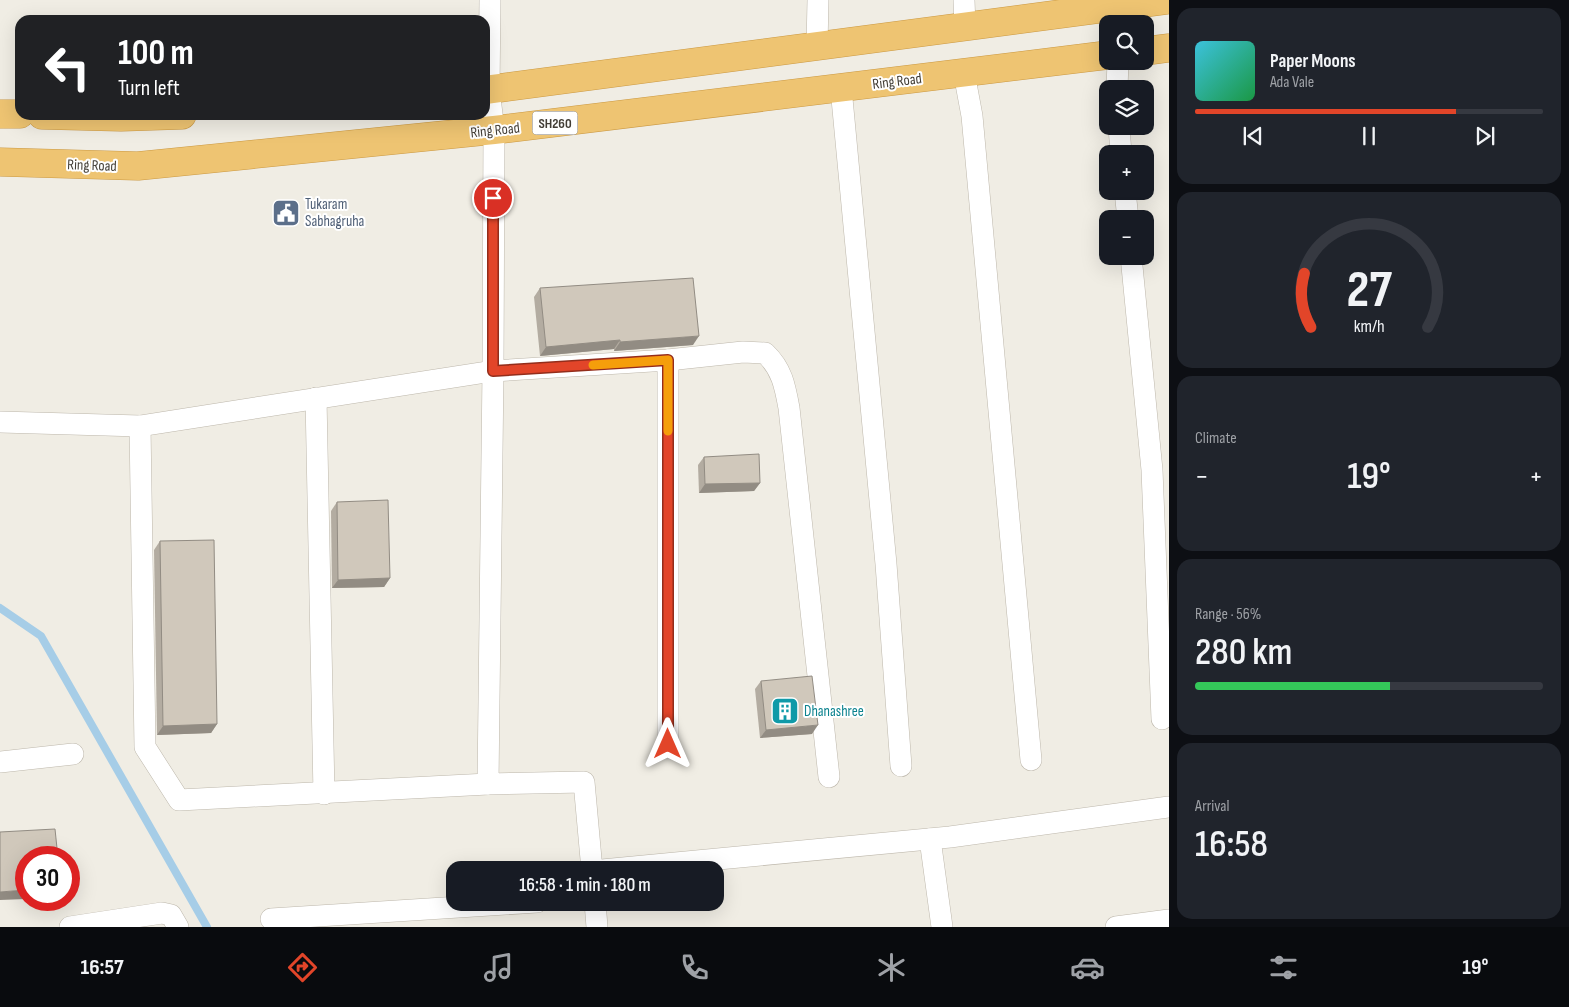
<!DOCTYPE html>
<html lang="en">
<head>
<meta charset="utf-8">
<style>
  :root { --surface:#171b24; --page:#20242c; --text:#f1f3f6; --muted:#9ea1a6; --line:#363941; --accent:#e24529 }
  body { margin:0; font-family:"Sofia Sans Condensed",sans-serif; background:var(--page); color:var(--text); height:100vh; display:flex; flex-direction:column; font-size:19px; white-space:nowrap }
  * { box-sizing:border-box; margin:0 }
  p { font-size:16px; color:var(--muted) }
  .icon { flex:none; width:28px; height:28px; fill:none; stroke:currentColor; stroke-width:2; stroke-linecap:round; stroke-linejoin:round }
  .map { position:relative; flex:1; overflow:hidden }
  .sheet { display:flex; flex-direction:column; gap:8px; padding:8px; background:#0d0f14; width:400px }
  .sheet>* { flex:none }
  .banner { position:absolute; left:15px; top:15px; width:475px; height:105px; border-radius:15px; box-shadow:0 5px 20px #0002; background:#202124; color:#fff; overflow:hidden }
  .buttons { position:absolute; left:1099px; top:15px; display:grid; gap:10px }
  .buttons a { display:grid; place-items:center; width:55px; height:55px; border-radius:10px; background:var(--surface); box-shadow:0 5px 20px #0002; font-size:25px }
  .speed { position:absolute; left:15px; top:846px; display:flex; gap:10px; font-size:25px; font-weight:700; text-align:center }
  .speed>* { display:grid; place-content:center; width:65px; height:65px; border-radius:50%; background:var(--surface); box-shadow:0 5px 20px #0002; line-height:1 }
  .speed .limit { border:8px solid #d22; background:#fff; color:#111 }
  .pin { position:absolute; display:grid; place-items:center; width:42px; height:42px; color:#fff; margin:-21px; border:2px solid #fff; border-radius:50%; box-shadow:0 1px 5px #0007 }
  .me { position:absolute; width:55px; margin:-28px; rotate:0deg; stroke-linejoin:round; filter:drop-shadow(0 0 4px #0008) }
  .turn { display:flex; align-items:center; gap:18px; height:105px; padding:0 20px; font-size:22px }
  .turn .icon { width:65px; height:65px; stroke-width:2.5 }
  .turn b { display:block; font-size:35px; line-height:42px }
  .big { font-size:38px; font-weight:600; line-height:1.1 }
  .sheet .widget { flex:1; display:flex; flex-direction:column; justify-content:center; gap:8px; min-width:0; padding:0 18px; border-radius:15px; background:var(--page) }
  .sheet .dial { align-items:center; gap:0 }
  .dial svg { height:130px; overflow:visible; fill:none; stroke:var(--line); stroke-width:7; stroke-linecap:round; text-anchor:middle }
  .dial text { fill:var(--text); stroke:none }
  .song { display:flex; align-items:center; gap:15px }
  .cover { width:60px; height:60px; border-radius:8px; background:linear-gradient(135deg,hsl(190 70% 55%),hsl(140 70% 35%)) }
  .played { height:5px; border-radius:2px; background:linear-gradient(90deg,var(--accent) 75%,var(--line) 75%) }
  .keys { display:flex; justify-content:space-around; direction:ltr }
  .heat { display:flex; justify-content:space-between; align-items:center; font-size:28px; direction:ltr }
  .charge { height:8px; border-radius:4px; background:linear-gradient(90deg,#34c759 56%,var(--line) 0) }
  .trip { position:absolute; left:446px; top:861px; width:278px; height:50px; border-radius:15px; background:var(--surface); box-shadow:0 5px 20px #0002; font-weight:600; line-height:50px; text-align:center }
  .tab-bar { display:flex; height:80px; justify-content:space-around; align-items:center; background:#090b0e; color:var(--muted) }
  .tab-bar .icon { width:35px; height:35px }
  .tab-bar .on { color:var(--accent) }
  .tab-bar b { font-size:22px; color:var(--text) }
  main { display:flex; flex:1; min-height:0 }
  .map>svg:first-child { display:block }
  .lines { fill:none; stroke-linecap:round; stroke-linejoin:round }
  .stream { stroke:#a6cde7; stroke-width:8 }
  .street-casing { stroke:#bdb7ab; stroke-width:22 }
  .highway-casing { stroke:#cb9943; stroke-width:29 }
  .street { stroke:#fff; stroke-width:21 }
  .highway { stroke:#eec472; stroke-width:28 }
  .wall { fill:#b3aca1 }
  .shaded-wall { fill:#928c83 }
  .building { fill:#d0c8bb; stroke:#928c83 }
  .route-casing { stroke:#932d1b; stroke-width:12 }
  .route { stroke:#e24529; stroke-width:9 }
  .slow { stroke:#f59e0b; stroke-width:9 }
  .labels { text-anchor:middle; stroke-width:4; stroke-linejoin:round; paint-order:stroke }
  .shield { fill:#fff; stroke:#7b7772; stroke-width:1 }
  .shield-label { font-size:14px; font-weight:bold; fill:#423d35 }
  .street-label { font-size:15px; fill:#423d35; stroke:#fff }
  .service-label { font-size:15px; fill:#4e5e75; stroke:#fff; text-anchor:start }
  .culture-label { font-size:15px; fill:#0d838f; stroke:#fff; text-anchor:start }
</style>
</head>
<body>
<main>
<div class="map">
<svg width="1169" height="927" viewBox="0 0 1169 927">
  <rect width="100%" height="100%" fill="#f0ede4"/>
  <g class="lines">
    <path class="stream" d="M0,608L41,636L207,927"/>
    <g class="street-casing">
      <g id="street">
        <path d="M490,0L489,90L494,130L493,371L488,784L584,782L592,870"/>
        <path d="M964,0L965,27"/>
        <path d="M817,46L818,0"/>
        <path d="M964,73L972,116L1031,760"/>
        <path d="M841,88L886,564L901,766"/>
        <path d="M1117,89L1118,61"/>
        <path d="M1119,126L1121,154"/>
        <path d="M1125,191L1128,219"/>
        <path d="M1131,256L1152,470L1162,719"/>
        <path d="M668,360L743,352L765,353C782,369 785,386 789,408L829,777"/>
        <path d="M316,398L324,794"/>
        <path d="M0,422L140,426L493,371L668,360V745"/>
        <path d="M140,426L145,747L179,800L488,784"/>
        <path d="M0,762L73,754"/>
        <path d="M930,839L942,927"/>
        <path d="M602,870L950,837L1169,807"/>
        <path d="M595,902L597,927"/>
        <path d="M271,919L537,902"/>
        <path d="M70,927L162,913L171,915L178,927"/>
        <path d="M1116,927L1169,920"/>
      </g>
    </g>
    <g class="highway-casing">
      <g id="highway">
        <path d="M1145,51L1169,48"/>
        <path d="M485,90L1166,0"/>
        <path d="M0,114H20"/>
        <path d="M42,115L121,117L182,115"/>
        <path d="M0,162L138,166L494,130L1108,55"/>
      </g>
    </g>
    <use href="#street" class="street"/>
    <use href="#highway" class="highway"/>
  </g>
  <g class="wall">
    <path d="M540,288L693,345L614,351V349L540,356L534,297Z"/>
    <path d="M704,457L760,483L754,491L699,493L698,465Z"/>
    <path d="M337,502L390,578L384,587L332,588L331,511Z"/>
    <path d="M160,541L217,724L211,733L157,735L154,550Z"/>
    <path d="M761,681L812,734L760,738L755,689Z"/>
  </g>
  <g class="shaded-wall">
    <path d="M699,336L693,345L614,351L620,342Z"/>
    <path d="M620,340L614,349L540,356L546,347Z"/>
    <path d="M760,483L754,491L699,493L705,484Z"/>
    <path d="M390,578L384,587L332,588L338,580Z"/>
    <path d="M217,724L211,733L157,735L163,726Z"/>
    <path d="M818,725L812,734L760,738L766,730Z"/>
    <path d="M26,890V899L0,900V892Z"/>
  </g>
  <g class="building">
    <path d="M693,278L699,336L620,342V340L546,347L540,288Z"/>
    <path d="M759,454L760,483L705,484L704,457Z"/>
    <path d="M388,500L390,578L338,580L337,502Z"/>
    <path d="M214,540L217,724L163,726L160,541Z"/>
    <path d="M812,676L818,725L766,730L761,681Z"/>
    <path d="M55,829L58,858H26V890L0,892V832Z"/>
  </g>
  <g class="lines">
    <g class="route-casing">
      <path id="route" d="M493,198V371L668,360V744"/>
    </g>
    <use href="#route" class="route"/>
    <path class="slow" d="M593,365L668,360V431"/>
  </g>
  <defs>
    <g id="civic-square" transform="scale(1.4375)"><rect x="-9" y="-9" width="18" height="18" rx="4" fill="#5c6f8a" stroke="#fff"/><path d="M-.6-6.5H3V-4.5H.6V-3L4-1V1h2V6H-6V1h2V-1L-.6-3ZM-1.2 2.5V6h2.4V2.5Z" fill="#fff"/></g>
    <g id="building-square" transform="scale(1.4375)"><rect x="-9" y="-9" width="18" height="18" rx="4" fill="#0f9aa8" stroke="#fff"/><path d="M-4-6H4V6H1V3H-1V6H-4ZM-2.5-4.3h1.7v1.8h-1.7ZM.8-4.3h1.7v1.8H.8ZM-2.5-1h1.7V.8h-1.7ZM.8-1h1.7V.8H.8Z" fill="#fff"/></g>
  </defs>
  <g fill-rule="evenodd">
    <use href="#civic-square" x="286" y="213"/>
    <use href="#building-square" x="785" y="711"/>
  </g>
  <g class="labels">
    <rect class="shield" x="532.5" y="111.5" width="45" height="23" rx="4"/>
    <g class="shield-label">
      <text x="555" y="128">SH260</text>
    </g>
    <g class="street-label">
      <text transform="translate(897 81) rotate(-7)" y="5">Ring Road</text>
      <text transform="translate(495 130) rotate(-6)" y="5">Ring Road</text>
      <text transform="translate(92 165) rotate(2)" y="5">Ring Road</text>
    </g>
    <g class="service-label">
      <text x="305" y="209">Tukaram<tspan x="305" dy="17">Sabhagruha</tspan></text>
    </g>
    <g class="culture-label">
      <text x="804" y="716">Dhanashree</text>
    </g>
  </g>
</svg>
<div class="buttons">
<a><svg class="icon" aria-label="search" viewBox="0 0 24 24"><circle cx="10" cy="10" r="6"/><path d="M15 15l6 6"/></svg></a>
<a><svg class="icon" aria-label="layers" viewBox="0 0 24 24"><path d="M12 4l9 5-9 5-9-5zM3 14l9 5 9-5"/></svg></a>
<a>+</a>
<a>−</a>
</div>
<div class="speed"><div class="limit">30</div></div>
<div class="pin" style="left:493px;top:198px;background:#d93025"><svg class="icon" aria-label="arrive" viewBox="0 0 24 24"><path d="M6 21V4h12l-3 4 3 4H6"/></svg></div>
<svg class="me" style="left:668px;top:744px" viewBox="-20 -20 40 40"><path d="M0-17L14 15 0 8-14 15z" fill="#e24529" stroke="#fff" stroke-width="4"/></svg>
<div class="trip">16:58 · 1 min · 180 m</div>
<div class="banner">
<div class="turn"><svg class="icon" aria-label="left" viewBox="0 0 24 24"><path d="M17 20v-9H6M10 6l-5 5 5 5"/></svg><div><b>100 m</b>Turn left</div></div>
</div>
</div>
<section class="sheet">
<div class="widget">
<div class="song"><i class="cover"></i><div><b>Paper Moons</b><p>Ada Vale</p></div></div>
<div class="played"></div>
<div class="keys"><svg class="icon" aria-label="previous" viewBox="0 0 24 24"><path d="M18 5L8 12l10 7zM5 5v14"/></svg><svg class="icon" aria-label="pause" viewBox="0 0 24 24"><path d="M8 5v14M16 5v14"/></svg><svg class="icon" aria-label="next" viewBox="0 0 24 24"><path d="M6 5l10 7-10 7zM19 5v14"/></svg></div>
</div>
<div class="widget dial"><svg viewBox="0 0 100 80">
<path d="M14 69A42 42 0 1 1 86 69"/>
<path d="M14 69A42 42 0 0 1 10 36" stroke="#e24529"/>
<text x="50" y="56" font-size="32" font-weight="700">27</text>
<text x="50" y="72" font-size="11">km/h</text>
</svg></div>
<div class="widget"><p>Climate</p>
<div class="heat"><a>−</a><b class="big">19°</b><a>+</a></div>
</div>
<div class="widget"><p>Range · 56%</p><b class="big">280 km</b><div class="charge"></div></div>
<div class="widget"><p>Arrival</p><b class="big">16:58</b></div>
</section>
</main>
<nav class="tab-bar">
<b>16:57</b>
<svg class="icon on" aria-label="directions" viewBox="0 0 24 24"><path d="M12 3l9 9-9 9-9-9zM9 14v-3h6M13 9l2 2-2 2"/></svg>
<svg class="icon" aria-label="music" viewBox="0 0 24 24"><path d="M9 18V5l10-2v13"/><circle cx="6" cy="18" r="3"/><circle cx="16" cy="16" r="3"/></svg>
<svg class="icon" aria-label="phone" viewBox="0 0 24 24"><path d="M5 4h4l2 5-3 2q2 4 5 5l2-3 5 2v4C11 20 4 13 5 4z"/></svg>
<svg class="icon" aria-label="climate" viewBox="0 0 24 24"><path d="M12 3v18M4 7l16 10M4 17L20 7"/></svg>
<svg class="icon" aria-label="car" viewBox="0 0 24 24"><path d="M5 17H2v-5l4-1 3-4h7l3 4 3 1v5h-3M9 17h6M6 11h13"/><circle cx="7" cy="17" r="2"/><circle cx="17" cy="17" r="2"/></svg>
<svg class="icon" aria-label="filters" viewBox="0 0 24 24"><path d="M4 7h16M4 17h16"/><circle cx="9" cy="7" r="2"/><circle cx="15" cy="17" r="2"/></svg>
<b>19°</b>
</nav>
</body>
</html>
